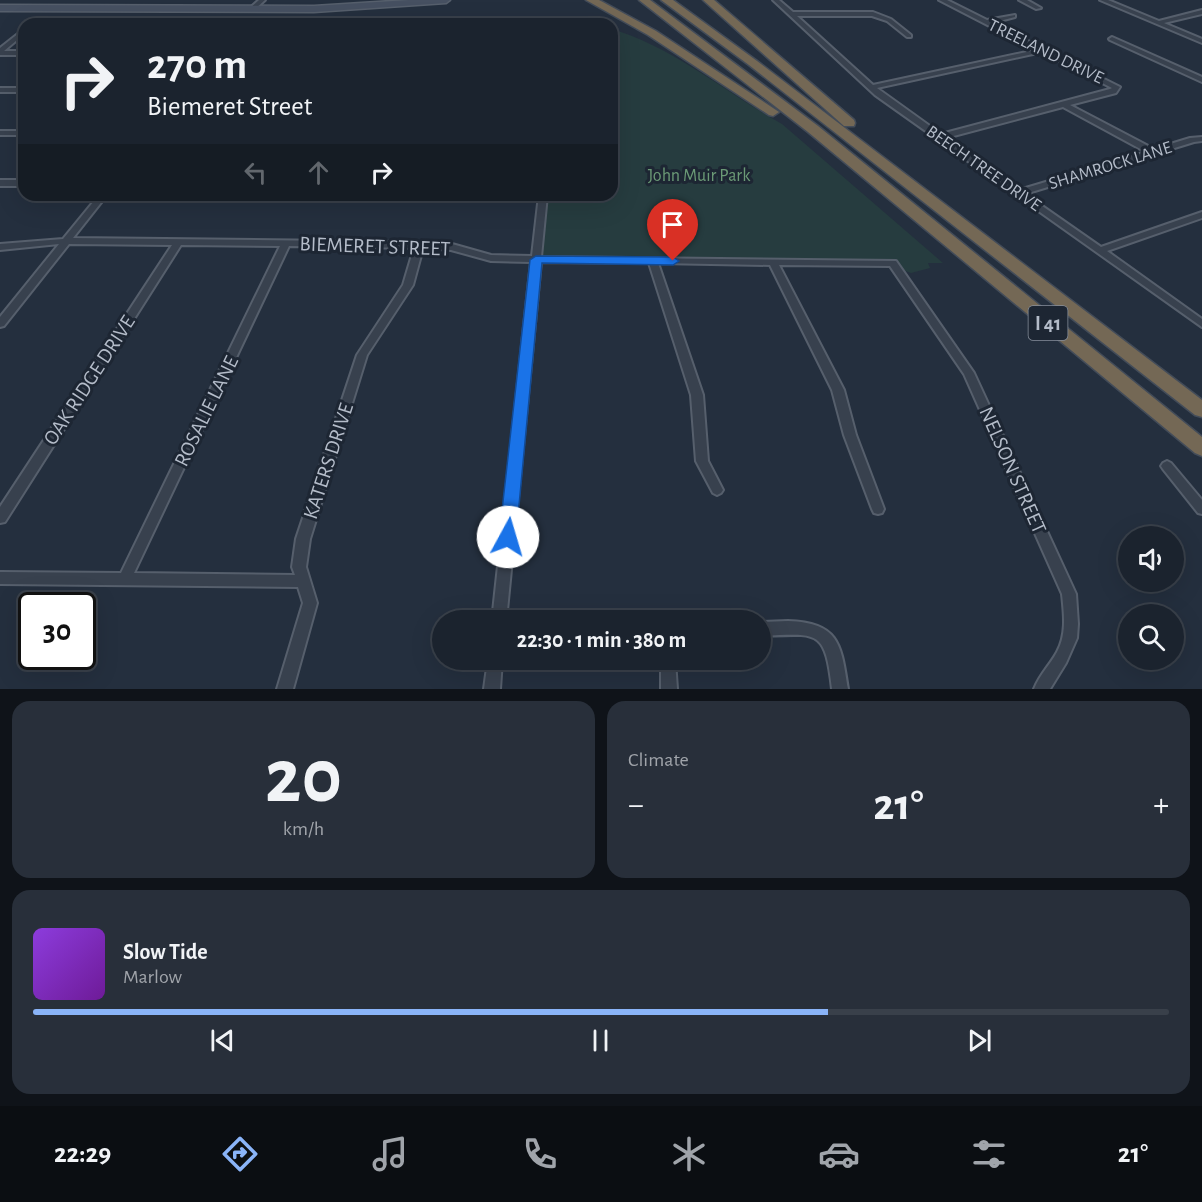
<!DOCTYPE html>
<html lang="en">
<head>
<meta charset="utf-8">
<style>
  :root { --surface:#1b232e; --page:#282f3a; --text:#f1f3f6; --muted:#a0a4aa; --line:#39404a; --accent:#8ab4f8 }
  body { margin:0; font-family:"Alegreya Sans",sans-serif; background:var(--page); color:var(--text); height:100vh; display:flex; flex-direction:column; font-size:22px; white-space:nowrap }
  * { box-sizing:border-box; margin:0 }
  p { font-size:20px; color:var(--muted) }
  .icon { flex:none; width:33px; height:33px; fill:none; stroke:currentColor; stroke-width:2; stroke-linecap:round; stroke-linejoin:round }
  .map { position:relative; height:689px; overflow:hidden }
  .drawer { display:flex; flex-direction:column; gap:12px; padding:12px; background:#0f1319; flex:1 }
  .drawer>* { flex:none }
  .banner { position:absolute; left:18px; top:18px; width:600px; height:183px; border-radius:18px; box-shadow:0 6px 24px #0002,0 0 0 2px var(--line); background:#1b232e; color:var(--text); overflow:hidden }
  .tools { position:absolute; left:1118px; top:526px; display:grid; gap:12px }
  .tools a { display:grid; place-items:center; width:66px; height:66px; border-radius:50%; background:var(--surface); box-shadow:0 6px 24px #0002,0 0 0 2px var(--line); font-size:30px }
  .speed { position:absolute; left:18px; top:592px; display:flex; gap:12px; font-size:30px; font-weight:700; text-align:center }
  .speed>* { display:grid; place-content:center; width:78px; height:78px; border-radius:50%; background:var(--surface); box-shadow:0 6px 24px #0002,0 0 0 2px var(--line); line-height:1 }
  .speed .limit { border:3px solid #111; border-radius:9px; background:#fff; color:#111 }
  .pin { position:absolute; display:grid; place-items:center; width:51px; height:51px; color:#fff; margin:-62px -26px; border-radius:50% 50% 50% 0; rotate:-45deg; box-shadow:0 0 6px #0007 }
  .pin .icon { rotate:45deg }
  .me { position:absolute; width:66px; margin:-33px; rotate:6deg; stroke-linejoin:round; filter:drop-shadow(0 0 4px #0008) }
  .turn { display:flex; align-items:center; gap:21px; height:126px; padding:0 30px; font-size:27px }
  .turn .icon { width:78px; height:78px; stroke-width:2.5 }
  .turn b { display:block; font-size:42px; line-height:51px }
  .lanes { display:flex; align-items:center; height:57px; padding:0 30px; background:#0003; justify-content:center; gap:30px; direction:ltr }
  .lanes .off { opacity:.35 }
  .big { font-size:45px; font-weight:700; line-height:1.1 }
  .drawer .tile { flex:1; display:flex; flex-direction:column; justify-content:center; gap:9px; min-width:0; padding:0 21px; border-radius:18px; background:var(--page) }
  .drawer .dial { align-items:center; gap:0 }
  .dial b { font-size:78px; line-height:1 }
  .song { display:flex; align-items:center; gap:18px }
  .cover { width:72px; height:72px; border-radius:9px; background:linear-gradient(135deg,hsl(270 70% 55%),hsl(280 70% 35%)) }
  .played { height:6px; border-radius:3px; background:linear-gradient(90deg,var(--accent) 70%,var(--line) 70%) }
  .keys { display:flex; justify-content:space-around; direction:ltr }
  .heat { display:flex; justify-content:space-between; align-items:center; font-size:33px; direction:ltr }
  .drawer .tiles { flex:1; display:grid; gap:12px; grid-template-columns:1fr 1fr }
  .tile:last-child { grid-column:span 2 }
  .trip { position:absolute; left:432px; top:610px; width:339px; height:60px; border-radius:30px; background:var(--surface); box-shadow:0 6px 24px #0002,0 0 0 2px var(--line); font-weight:700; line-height:60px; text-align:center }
  .menu { display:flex; height:96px; justify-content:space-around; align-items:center; background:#0b0e12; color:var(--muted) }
  .menu .icon { width:42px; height:42px }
  .menu .on { color:var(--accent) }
  .menu b { font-size:27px; color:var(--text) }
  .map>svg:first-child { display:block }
  .green { fill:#263c3f }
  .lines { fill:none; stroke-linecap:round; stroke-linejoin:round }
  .minor-casing { stroke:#565f6c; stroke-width:4 }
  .secondary-casing { stroke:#565f6c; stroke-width:3 }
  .motorway-casing { stroke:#434c59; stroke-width:3 }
  .minor { fill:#38414e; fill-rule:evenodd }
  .secondary { fill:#465061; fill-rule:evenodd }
  .motorway { fill:#746855; fill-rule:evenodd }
  .route { fill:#1a73e8; stroke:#114b97; stroke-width:1.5 }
  .labels { text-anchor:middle; stroke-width:6; stroke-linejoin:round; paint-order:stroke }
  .far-street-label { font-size:18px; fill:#b4bcc9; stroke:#1d2633 }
  .far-park-label { font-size:18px; fill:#6b9a76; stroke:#1d2633 }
  .shield { fill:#1d2633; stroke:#878f9c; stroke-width:1.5 }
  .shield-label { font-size:20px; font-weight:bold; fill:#b4bcc9 }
  .street-label { font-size:21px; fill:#b4bcc9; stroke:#1d2633 }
</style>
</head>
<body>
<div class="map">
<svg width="1202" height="689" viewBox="0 0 1202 689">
  <rect width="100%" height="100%" fill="#242f3e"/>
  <path class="green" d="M612,29C675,48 726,93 782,124L943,263H928L930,268L911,273L888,265L868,263L861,267L826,264L536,260L543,195H612Z"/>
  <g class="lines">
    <g class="minor-casing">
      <g id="minor">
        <path d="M259,0H265L254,10H250V8Z"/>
        <path d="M773,0H779L793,12H873L891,19L911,35V37H907L887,21L872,16H797L873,85L1036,50L939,0H947L987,20L1015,15V17L992,23L1120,87L1116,93L1070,105L1154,149L1190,138L1202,137V141L1194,142L1025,194L1101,247L1202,212V218L1107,251L1202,319V327L875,95ZM1042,52L1112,88L1110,89L941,134L877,88ZM1063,107L1146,152L1019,190L946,138Z"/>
        <path d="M1019,0H1027L1041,8L1036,9Z"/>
        <path d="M1100,0H1108L1159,21L1202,10V14L1164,23L1202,39V43Z"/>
        <path d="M19,33L24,34L4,51H24V55H0V48Z"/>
        <path d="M1112,37L1202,77V82L1110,40L1109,39Z"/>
        <rect x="0" y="88" width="24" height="4"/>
        <rect x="0" y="131" width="24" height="4"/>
        <rect x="0" y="180" width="24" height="6"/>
        <path d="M99,195H107L73,238L419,242L452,244L491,255L532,256L539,195H547L541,257L896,261L974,373L1076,594L1078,624L1077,638L1066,663L1050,689H1034C1040,674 1050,665 1057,652C1067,634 1064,613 1062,594L964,374L890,266L779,265L844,390L856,435L884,509L882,513L878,514L874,513L872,509L844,435L832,390L770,265L658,263L703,395L708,461L723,490L721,493L717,495L713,493L696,461L691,395L649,263L541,262L506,621H492L531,262L491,261L451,250L423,248L413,285L367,355L310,539L306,567L317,603L293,689H277L303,603L298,587L0,584V572L121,573L280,246L181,245L5,522L0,523V507L172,245L69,244L4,326L0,327V317L59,244L0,250V244L63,239ZM289,246L414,248L403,285L357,355L296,539L292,567L295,575L134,573Z"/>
        <path d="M1167,461L1171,463L1202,500V514L1198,513L1163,469L1161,466L1163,463Z"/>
        <path d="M788,621C840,623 841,645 848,689H832C825,628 818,634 760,636V622Z"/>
        <path d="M488,660H502L500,689H484Z"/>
        <path d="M661,660H675L677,689H661Z"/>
      </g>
    </g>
    <g class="secondary-casing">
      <path id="secondary" d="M409,0H450L446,3L314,12L0,11V5L314,6Z"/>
    </g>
    <g class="motorway-casing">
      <g id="motorway">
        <path d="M586,0H599L656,31L779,112L773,116L769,115L648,35Z"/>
        <path d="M639,0H650L818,126L1202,437V456L1195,453L808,132Z"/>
        <path d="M661,0H673L757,61L1202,400V417L1195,415L749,65Z"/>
        <path d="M703,0H714L854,120L855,123L854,126H844Z"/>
      </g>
    </g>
    <use href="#minor" class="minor"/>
    <use href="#secondary" class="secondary"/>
    <use href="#motorway" class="motorway"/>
  </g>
  <path class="route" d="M536,256L673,257L679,261L673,265L542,263L516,537L514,542L508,544L502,542L499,537L530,260Z"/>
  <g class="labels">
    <g class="far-street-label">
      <text transform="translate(1046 51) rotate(26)" y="6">TREELAND DRIVE</text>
      <text transform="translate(1110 165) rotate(-17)" y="6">SHAMROCK LANE</text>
      <text transform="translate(984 168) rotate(35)" y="6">BEECH TREE DRIVE</text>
    </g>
    <g class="far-park-label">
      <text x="699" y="181">John Muir Park</text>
    </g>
    <rect class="shield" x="1028.5" y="306" width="39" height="34" rx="4.5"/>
    <g class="shield-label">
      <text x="1048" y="330">I 41</text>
    </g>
    <g class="street-label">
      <text transform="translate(375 246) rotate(2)" y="7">BIEMERET STREET</text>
      <text transform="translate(89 380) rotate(-57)" y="7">OAK RIDGE DRIVE</text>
      <text transform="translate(206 411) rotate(-64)" y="7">ROSALIE LANE</text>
      <text transform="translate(328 461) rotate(-72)" y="7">KATERS DRIVE</text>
      <text transform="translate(1013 470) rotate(66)" y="7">NELSON STREET</text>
    </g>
  </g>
</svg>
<div class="tools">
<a><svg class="icon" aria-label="sound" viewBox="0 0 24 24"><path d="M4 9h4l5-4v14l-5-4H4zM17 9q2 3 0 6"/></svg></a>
<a><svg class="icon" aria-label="search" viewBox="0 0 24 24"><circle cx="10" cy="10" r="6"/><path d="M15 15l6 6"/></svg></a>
</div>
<div class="speed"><div class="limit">30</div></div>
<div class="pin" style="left:673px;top:261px;background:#d93025"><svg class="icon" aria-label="arrive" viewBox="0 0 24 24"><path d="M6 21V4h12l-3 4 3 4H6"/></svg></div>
<svg class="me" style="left:508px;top:537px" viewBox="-20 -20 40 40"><circle r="19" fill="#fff"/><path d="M0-13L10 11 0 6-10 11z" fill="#1a73e8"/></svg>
<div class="trip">22:30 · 1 min · 380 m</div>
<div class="banner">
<div class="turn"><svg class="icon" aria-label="right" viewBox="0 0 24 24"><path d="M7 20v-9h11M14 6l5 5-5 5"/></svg><div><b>270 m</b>Biemeret Street</div></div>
<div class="lanes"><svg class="icon off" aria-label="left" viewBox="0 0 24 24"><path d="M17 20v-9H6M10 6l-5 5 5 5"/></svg><svg class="icon off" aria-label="ahead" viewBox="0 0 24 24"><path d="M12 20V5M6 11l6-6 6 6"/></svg><svg class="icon" aria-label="right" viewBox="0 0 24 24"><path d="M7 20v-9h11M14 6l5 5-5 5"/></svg></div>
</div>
</div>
<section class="drawer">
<div class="tiles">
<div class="tile dial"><b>20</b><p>km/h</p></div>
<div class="tile"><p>Climate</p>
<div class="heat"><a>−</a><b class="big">21°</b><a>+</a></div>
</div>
<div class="tile">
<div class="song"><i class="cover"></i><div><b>Slow Tide</b><p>Marlow</p></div></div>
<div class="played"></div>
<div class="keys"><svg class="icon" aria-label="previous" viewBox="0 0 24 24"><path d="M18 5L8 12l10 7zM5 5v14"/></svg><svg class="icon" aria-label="pause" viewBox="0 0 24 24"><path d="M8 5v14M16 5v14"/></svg><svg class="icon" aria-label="next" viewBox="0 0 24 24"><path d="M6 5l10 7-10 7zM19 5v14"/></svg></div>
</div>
</div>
</section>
<nav class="menu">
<b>22:29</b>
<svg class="icon on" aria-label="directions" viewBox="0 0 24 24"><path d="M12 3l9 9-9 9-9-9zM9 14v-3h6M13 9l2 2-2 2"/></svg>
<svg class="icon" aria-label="music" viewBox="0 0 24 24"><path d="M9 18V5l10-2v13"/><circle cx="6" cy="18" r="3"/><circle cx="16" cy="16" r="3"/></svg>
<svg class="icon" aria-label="phone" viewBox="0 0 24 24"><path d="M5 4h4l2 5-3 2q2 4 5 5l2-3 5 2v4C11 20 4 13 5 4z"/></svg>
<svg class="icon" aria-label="climate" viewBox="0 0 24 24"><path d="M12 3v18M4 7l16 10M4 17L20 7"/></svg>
<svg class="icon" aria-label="car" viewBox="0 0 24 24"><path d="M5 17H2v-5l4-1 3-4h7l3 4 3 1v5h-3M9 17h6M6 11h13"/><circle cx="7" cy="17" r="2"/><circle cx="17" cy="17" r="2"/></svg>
<svg class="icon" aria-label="filters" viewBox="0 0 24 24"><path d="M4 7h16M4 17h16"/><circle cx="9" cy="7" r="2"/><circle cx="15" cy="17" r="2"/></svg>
<b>21°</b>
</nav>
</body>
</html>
